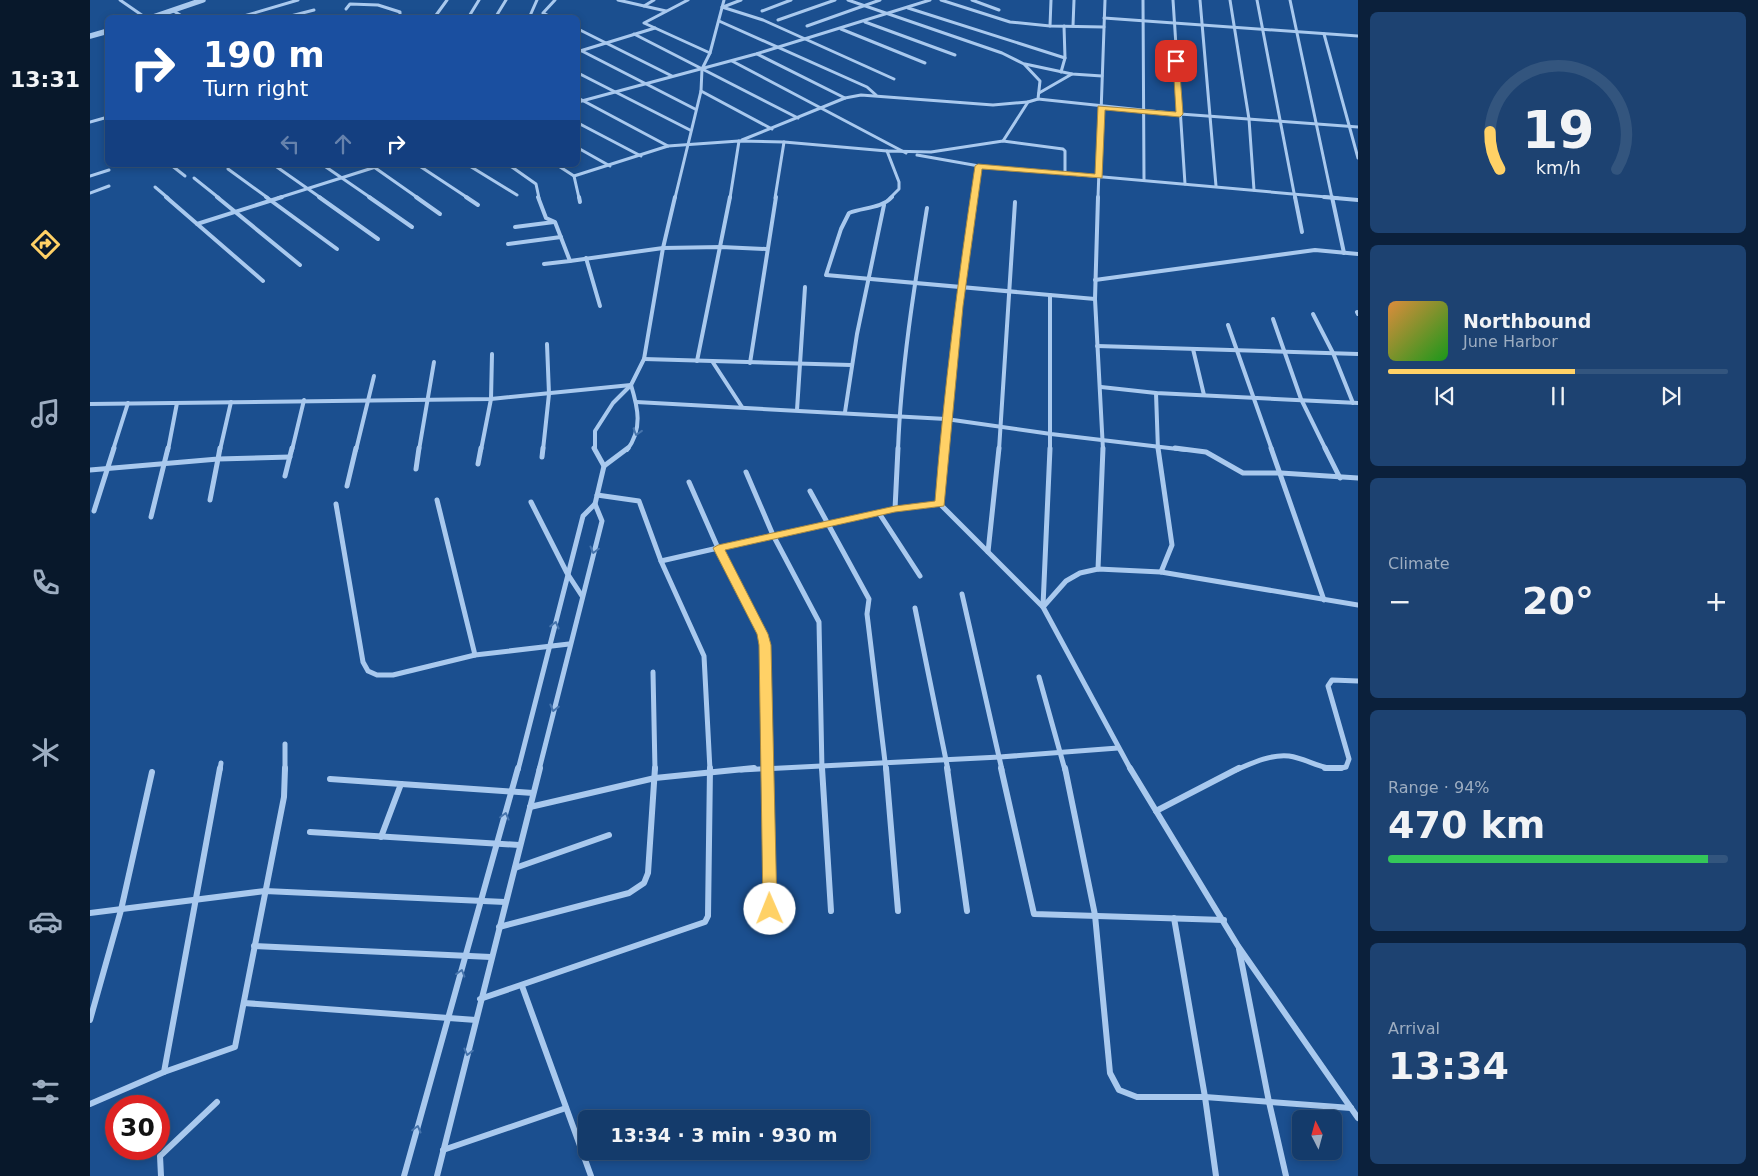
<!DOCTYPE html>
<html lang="en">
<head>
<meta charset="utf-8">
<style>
  :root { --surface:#143b6b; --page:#1d4271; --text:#f1f3f6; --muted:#9dadc1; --line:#33557e; --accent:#ffd166 }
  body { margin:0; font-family:"DejaVu Sans",sans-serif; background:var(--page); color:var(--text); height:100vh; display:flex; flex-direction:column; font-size:19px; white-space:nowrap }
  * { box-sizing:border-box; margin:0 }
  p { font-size:16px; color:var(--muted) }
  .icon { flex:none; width:28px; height:28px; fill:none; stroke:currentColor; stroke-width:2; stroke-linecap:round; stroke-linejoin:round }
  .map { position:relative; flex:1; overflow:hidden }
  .drawer { display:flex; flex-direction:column; gap:12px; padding:12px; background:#0b203b; width:400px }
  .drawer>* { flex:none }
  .top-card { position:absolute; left:15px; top:15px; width:475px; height:152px; border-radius:8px; box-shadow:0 2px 8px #0003,0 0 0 1px var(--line); background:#1a4fa0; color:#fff; overflow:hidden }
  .needle { width:32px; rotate:354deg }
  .tools { position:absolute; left:1202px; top:1110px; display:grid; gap:10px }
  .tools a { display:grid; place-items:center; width:50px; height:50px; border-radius:8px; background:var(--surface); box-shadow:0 2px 8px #0003,0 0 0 1px var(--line); font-size:25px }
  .speed { position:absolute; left:15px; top:1095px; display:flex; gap:10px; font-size:25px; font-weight:700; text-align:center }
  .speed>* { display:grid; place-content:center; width:65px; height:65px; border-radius:50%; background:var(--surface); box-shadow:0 2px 8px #0003,0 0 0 1px var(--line); line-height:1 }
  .speed .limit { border:8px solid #d22; background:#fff; color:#111 }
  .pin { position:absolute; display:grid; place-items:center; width:42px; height:42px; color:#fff; margin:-21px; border-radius:10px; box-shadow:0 2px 8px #0006 }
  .me { position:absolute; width:55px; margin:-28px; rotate:359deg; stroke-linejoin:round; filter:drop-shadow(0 0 4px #0008) }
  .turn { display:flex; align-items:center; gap:18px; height:105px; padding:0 15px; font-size:22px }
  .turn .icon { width:65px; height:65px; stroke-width:2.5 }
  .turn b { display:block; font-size:35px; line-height:42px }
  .lanes { display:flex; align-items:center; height:48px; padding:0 15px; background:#0003; justify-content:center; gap:25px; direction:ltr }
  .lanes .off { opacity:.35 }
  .big { font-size:38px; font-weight:600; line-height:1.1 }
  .drawer .widget { flex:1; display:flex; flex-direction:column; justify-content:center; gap:8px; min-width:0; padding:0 18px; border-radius:8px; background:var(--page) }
  .drawer .dial { align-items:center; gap:0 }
  .dial svg { height:130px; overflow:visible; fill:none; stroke:var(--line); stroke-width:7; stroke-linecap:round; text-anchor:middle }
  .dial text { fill:var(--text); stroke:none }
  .song { display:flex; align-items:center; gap:15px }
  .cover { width:60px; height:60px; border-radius:8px; background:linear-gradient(135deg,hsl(30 70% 55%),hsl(120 70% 35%)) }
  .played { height:5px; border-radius:2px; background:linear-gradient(90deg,var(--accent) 55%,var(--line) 55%) }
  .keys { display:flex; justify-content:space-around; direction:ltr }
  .heat { display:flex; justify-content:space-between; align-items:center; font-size:28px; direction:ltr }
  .charge { height:8px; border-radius:4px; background:linear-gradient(90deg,#34c759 94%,var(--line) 0) }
  .trip { position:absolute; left:488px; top:1110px; width:292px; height:50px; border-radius:8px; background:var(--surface); box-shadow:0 2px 8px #0003,0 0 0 1px var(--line); font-weight:600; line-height:50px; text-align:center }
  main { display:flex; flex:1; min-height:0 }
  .dock { display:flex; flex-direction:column; width:90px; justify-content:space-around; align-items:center; background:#08182b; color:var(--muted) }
  .dock .icon { width:35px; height:35px }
  .dock .selected { color:var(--accent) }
  .dock b { font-size:22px; color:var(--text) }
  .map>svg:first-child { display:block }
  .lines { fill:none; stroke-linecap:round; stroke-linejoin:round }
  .minor-far3 { stroke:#a9c9ee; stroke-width:3 }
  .minor-far2 { stroke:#a9c9ee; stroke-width:4 }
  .minor-far1 { stroke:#a9c9ee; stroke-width:5 }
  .minor { stroke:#a9c9ee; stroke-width:6 }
  .tertiary { stroke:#a9c9ee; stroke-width:5.5 }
  .oneway { stroke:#4674ac }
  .route { fill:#ffd166; stroke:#a68842 }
</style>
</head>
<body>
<main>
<nav class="dock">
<b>13:31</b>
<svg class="icon selected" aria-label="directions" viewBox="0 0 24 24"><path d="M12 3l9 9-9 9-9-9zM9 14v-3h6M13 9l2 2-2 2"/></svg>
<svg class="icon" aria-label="music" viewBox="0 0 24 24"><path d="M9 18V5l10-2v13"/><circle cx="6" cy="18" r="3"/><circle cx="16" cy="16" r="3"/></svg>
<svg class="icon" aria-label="phone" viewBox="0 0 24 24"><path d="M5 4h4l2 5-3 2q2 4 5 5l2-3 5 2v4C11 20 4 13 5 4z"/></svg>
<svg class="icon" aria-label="climate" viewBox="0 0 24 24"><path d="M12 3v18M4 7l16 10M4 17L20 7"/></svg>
<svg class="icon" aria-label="car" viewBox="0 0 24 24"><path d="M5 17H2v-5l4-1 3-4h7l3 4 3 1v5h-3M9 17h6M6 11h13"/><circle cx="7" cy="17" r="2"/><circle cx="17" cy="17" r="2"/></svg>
<svg class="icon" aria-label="filters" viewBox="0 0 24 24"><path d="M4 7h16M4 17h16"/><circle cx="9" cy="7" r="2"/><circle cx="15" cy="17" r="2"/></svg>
</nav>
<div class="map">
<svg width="1268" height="1176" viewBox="0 0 1268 1176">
  <rect width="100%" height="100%" fill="#1b4f8f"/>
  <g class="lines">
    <g class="minor-far3">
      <path d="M30,0L56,18"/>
      <path d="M528,0L576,11"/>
      <path d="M598,0L554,23L620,53"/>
      <path d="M758,0L912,53L934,64L950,81L948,99L938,102L913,141L841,152L797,151L809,182V189L800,198"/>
      <path d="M851,0L920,22L960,26L1014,27"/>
      <path d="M882,0L909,10"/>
      <path d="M1053,0L1054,180"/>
      <path d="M1083,0L1095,184"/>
      <path d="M1110,0L1126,186"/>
      <path d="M1140,0L1159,119L1164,190"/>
      <path d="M1167,0L1205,198"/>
      <path d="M1200,0L1242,198"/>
      <path d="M554,6L564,0"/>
      <path d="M632,7L673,20L804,79"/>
      <path d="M633,7L651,0"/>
      <path d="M818,8L975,58L974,26"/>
      <path d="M256,9L260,4L288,5L310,12V18"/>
      <path d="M82,10L95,18"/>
      <path d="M672,11L701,0"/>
      <path d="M157,18L154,16L208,0"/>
      <path d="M193,18L224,10"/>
      <path d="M344,18L357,0"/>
      <path d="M378,18L389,0"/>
      <path d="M405,18L416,0"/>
      <path d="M439,18L447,0"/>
      <path d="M463,18L453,13L465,0"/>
      <path d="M1014,18L1268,36"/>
      <path d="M688,20L745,0"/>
      <path d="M629,21L777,87L786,95"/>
      <path d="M775,22L865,55"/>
      <path d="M717,26L790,0"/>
      <path d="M960,26L961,0"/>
      <path d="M983,26L984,0"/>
      <path d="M488,29L582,76"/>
      <path d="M751,29L835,63"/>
      <path d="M544,34L708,118"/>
      <path d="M1234,34L1268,158"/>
      <path d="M488,49L605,109"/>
      <path d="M490,51L565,28"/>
      <path d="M667,54L755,98"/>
      <path d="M642,61L816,153"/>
      <path d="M935,64L982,74L1012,76"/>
      <path d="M971,72L975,58"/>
      <path d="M488,73L600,130"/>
      <path d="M611,91L682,129"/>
      <path d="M949,93L982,74"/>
      <path d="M488,98L578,146"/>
      <path d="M948,99L1090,114L1268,127"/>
      <path d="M488,102L666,54L840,0"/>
      <path d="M0,122L18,117"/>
      <path d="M488,123L551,156"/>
      <path d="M652,140L755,98L771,95L903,105L938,102"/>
      <path d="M913,141L973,149L975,151V173"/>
      <path d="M488,148L520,166"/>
      <path d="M827,155L889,166L1248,198"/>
      <path d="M81,165L95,176"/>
      <path d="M184,165L231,198"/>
      <path d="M233,165L281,198"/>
      <path d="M281,165L328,198"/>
      <path d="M328,165L378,198"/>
      <path d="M378,165L427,195"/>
      <path d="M419,165L446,184L449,198"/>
      <path d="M467,165L484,176L489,198"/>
      <path d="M138,169L178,198"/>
      <path d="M0,176L19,170"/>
      <path d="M484,176L578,146L649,141L694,142L797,151"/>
      <path d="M104,178L129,198"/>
      <path d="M65,187L78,198"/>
      <path d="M0,193L19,186"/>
      <path d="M188,198L292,165"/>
      <path d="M585,198L611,91L612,69L620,53L634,0"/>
      <path d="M640,198L649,141"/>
      <path d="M685,198L694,142"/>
      <path d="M884,198L889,166"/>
      <path d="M1008,198L1015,0"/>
    </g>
    <g class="minor-far2">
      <path d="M76,197L173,281"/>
      <path d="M127,197L210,265"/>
      <path d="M176,197L247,249"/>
      <path d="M229,197L288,239"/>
      <path d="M279,197L322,227"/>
      <path d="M326,197L350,214"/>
      <path d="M376,197L388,205"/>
      <path d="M448,197L456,218L465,222L480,261L454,264"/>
      <path d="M489,197L490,202"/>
      <path d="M802,197C791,209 774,207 759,213L751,229L736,275L1005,299"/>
      <path d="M1008,197L1005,299L1013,450"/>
      <path d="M1205,197L1212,232"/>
      <path d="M1234,197L1268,200"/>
      <path d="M1242,197L1254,253"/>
      <path d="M107,224L192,197"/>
      <path d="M425,227L464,222"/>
      <path d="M418,244L471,237"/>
      <path d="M496,258L510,306"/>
      <path d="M480,261L573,248L631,247L676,249"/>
      <path d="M1005,280L1225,250L1268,254"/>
      <path d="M960,295V450"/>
      <path d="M1267,312L1268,314"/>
      <path d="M1223,314L1243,353L1263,403"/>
      <path d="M1183,319L1211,399L1236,450"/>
      <path d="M1138,325L1182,450"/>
      <path d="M1007,346L1268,354"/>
      <path d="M1103,349L1114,395"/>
      <path d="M554,359L761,365"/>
      <path d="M607,361L640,197"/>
      <path d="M622,361L652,407"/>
      <path d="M660,363L686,197"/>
      <path d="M1011,387L1066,393L1268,403"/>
      <path d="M1066,393L1068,450"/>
      <path d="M546,402L856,419L961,434L1096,450"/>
      <path d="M0,404L401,399L541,385"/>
      <path d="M707,410L715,287"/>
      <path d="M755,412L767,334L794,205"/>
      <path d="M23,450L38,403"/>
      <path d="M78,450L87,403"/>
      <path d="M130,450L141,402"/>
      <path d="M202,450L214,400"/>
      <path d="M266,450L284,376"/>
      <path d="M329,450L344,362"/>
      <path d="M391,450L401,399L402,354"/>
      <path d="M453,450L459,394L457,344"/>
      <path d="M505,450V431L523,403L541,385L554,359L573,248L585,197"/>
      <path d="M537,450C553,429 548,408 541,385"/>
      <path d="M808,450C811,369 824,288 837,208"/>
      <path d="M854,450L866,335L884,197"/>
      <path d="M909,450L925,202"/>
    </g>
    <g class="minor-far1">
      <path d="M854,448L850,504L953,607L1041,770"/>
      <path d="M1068,448L1082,545L1071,572"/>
      <path d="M1085,448L1116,452L1153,473H1191L1268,478"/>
      <path d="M1181,448L1234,600"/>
      <path d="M1235,448L1250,478"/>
      <path d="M452,457L453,448"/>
      <path d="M388,464L391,448"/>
      <path d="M514,466L538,448"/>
      <path d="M326,469L329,448"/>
      <path d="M0,470L128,459L130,448"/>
      <path d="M656,472L683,535L729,622L732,770"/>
      <path d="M195,476L202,448"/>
      <path d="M257,486L266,448"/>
      <path d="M720,491L779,599L777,614L796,770"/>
      <path d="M507,495L549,501L571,561L614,656L620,770"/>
      <path d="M120,500L128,459L200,457"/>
      <path d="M347,500L385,655"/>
      <path d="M441,502L477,573L492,596"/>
      <path d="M246,504L273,662L278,671L287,675H303L385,655L479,644"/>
      <path d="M805,509L808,448"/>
      <path d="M4,511L24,448"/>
      <path d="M789,513L830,576"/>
      <path d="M61,517L78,448"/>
      <path d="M898,552L909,448"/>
      <path d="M571,561L628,548L599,482"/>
      <path d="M1008,569L1013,448"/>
      <path d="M872,594L912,770"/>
      <path d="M953,606L960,448"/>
      <path d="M953,607L976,581L990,573L1008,569L1071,572L1268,605"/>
      <path d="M825,608L858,770"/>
      <path d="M563,672L565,770"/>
      <path d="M949,677L975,770"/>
      <path d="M130,770L131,763"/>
      <path d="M195,770V744"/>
      <path d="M428,770L493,516L505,504L514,466L504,448"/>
      <path d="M449,770L512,521L505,504"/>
      <path d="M651,770L910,757L1028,748"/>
      <path d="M677,770L675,645L673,634L628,548L805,509L850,504"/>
      <path d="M1146,770C1162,763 1181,754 1199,756C1220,759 1234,773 1256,767L1259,759L1238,686L1242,680L1268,681"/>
    </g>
    <g class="minor">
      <path d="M677,768L680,909"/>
      <path d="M732,768L741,911"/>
      <path d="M796,768L808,911"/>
      <path d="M857,768L877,911"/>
      <path d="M911,768L944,914L1134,920"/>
      <path d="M975,768L1005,915L1020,1073L1029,1090L1047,1097H1115L1261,1108"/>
      <path d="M1040,768L1148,946L1268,1118"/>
      <path d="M1235,768H1251"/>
      <path d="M240,779L311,784L291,837"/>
      <path d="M311,784L443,793"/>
      <path d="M440,807L565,778L664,768"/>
      <path d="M1066,811L1149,768"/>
      <path d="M220,832L429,845"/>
      <path d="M425,868L519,835"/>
      <path d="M0,913L175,891L415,902"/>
      <path d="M1084,918L1115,1097L1126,1176"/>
      <path d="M409,927L539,893L554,883L558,873L565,768"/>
      <path d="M164,946L401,957"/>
      <path d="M1149,949L1179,1102L1196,1176"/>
      <path d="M432,986L501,1176"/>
      <path d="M390,999L615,922L618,916L620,768"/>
      <path d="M154,1003L386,1020"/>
      <path d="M0,1020L31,910L62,772"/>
      <path d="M74,1072L130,768"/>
      <path d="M0,1104L74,1072L145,1047L194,797L195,768"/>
      <path d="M353,1150L476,1108"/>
      <path d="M71,1176L70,1156L127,1102"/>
      <path d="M314,1176L428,768"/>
      <path d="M347,1176L450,768"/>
    </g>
    <g class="tertiary">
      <path d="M60,18L113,0"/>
      <path d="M0,36L18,31"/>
    </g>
  </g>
  <defs><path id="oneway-chevron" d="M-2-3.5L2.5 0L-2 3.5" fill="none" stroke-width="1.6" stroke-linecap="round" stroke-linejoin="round" transform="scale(1.25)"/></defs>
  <g class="oneway">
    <use href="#oneway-chevron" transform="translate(547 432) rotate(107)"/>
    <use href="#oneway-chevron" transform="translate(504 550) rotate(105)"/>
    <use href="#oneway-chevron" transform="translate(465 625) rotate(-76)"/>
    <use href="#oneway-chevron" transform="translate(464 708) rotate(104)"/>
    <use href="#oneway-chevron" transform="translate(415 816) rotate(-75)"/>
    <use href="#oneway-chevron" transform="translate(371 973) rotate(-73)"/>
    <use href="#oneway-chevron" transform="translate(378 1052) rotate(104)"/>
    <use href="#oneway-chevron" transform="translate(327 1129) rotate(-75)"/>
  </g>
  <path class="route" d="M1086,59L1089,61L1093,114L1090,117L1015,110L1012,178L892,169L873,306L854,506L805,512L635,550L678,634L681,645L687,909L685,913L680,915L675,913L673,909L669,645L667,634L623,548L628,545L805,506L845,501C854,389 868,278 885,166L888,164L1005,174L1008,106L1086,112L1083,61Z"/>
</svg>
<div class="tools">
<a><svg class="needle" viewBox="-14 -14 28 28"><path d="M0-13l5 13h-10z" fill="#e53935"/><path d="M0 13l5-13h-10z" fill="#9dadc1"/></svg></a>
</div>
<div class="speed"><div class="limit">30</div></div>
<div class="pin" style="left:1086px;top:61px;background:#d93025"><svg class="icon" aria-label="arrive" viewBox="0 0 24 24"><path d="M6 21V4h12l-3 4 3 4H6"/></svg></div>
<svg class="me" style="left:680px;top:909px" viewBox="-20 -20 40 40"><circle r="19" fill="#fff"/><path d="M0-13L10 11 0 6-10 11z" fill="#ffd166"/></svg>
<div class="trip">13:34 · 3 min · 930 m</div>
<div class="top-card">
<div class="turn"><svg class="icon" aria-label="right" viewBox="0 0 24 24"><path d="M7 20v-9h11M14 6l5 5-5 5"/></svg><div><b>190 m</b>Turn right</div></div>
<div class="lanes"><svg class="icon off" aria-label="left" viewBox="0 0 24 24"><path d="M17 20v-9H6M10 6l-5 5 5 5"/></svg><svg class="icon off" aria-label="ahead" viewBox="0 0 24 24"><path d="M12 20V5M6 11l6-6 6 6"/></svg><svg class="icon" aria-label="right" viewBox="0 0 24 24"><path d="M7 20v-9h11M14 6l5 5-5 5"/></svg></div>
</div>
</div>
<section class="drawer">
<div class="widget dial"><svg viewBox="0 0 100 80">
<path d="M14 69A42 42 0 1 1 86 69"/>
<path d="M14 69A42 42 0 0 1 8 46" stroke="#ffd166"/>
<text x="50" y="56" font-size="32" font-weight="700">19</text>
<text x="50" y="72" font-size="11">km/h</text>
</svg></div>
<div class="widget">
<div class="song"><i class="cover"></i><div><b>Northbound</b><p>June Harbor</p></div></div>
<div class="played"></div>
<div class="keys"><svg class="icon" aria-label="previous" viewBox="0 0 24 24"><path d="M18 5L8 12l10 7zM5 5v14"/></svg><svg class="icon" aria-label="pause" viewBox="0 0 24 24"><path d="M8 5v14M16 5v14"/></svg><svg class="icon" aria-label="next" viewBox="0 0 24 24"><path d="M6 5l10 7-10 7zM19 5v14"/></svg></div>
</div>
<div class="widget"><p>Climate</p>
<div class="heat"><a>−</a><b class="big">20°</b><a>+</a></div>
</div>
<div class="widget"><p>Range · 94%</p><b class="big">470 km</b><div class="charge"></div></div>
<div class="widget"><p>Arrival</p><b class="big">13:34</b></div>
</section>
</main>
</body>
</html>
